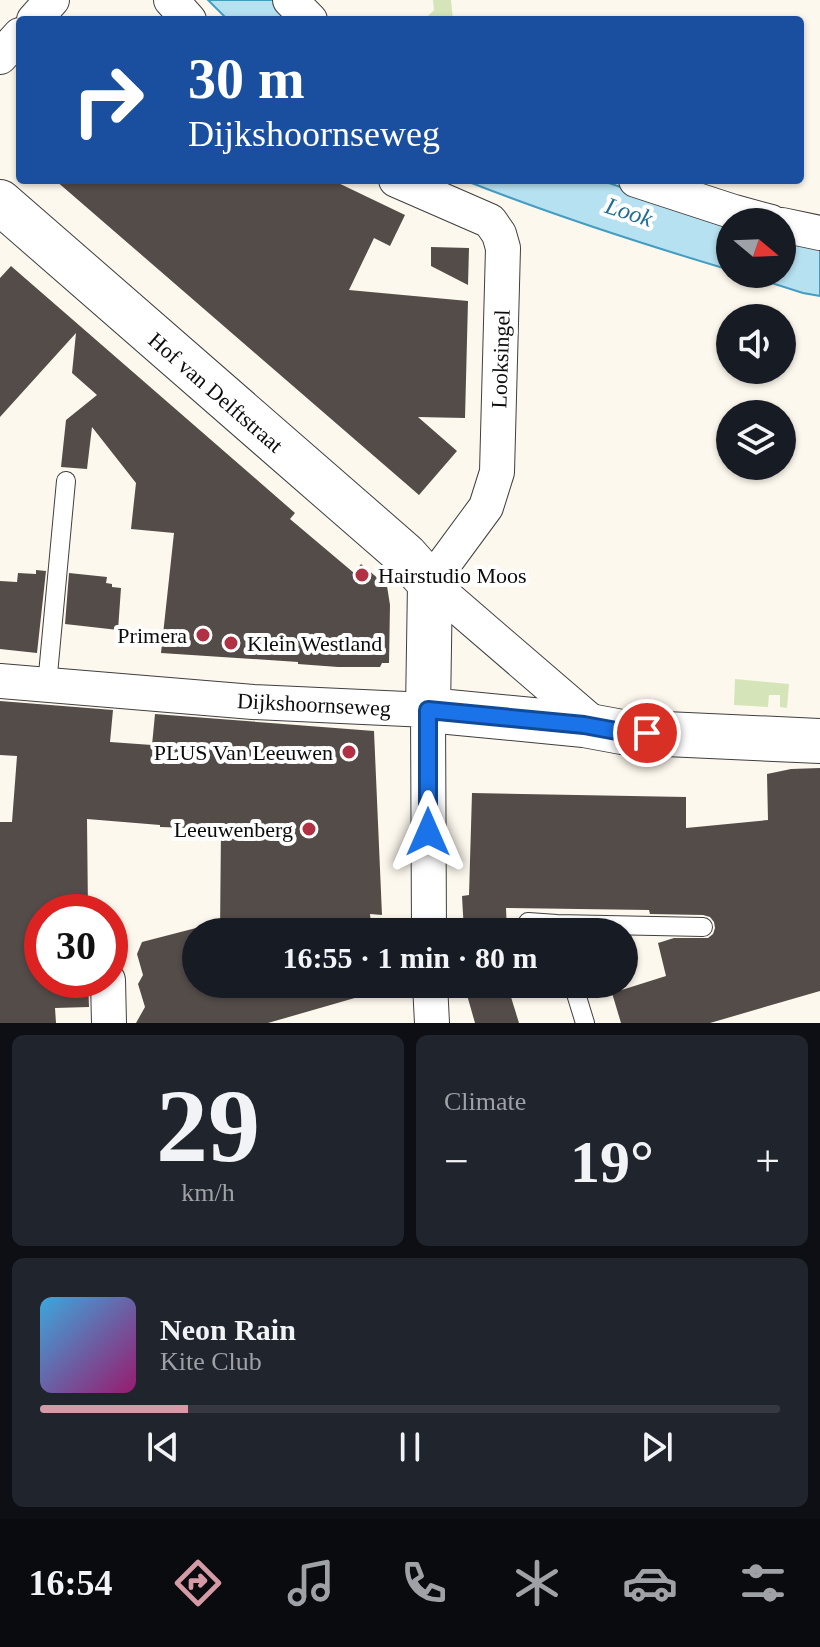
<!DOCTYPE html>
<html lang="en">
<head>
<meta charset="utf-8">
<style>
  :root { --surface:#171b24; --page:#20242c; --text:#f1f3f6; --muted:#9ea1a6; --line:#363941; --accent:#d49ba6 }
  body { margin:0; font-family:"Times New Roman",serif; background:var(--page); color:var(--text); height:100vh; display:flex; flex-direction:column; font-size:30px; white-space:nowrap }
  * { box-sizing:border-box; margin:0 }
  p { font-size:26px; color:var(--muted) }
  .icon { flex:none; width:44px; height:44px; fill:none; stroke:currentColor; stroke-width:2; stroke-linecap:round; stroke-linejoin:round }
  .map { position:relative; height:1023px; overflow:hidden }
  .sheet { display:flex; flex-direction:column; gap:12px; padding:12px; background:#0d0f14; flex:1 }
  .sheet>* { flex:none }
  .hud { position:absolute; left:16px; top:16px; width:788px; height:168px; border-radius:8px; box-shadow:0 2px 6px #0004; background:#1a4fa0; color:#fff; overflow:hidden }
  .needle { width:52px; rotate:109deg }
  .tools { position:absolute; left:716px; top:208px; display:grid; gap:16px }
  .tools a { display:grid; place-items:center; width:80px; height:80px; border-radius:50%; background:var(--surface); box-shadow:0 2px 6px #0004; font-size:40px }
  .speed { position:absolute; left:24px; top:894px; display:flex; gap:16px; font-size:40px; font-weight:700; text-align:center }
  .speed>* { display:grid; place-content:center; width:104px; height:104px; border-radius:50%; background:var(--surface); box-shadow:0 2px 6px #0004; line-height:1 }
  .speed .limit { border:12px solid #d22; background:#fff; color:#111 }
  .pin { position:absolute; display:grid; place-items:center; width:68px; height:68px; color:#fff; margin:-34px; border:4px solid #fff; border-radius:50%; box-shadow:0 2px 8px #0007 }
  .me { position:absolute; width:88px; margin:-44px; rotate:0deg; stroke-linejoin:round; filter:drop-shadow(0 0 6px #0008) }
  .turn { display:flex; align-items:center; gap:28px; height:168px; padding:0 40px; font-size:36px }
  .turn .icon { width:104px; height:104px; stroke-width:2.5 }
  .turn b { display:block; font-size:56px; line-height:68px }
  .big { font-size:60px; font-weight:700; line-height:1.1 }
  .sheet .tile { flex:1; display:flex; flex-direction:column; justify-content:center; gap:12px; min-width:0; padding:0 28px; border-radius:12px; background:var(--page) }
  .sheet .dial { align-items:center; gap:0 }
  .dial b { font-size:104px; line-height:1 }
  .song { display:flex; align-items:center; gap:24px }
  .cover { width:96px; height:96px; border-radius:12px; background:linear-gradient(135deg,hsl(200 70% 55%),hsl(320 70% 35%)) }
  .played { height:8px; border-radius:4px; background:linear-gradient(90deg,var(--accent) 20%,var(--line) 20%) }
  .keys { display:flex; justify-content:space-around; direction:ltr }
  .heat { display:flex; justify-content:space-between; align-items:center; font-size:44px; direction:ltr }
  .sheet .tiles { flex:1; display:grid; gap:12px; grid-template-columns:1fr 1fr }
  .tile:last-child { grid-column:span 2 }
  .trip { position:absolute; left:182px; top:918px; width:456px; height:80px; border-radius:40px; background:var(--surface); box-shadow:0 2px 6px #0004; font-weight:700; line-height:80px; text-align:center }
  .dock { display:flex; height:128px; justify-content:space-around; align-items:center; background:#090b0e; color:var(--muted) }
  .dock .icon { width:56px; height:56px }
  .dock .current { color:var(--accent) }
  .dock b { font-size:36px; color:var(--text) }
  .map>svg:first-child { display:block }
  .green { fill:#d5e5b9 }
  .water { fill:#b6e1f1; stroke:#439dc2; stroke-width:2 }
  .building { fill:#544c49 }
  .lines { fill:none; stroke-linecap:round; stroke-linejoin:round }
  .service-casing { stroke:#3f3f3f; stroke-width:20 }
  .minor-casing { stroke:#3f3f3f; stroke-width:36 }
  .tertiary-casing { stroke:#3f3f3f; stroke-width:46 }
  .service { stroke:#fff; stroke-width:18 }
  .minor { stroke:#fff; stroke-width:34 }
  .tertiary { stroke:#fff; stroke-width:44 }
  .route-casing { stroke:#114b97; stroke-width:20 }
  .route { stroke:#1a73e8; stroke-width:14 }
  .poi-dot { fill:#b03044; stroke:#fff; stroke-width:3 }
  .labels { text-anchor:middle; stroke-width:8; stroke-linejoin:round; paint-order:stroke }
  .street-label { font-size:22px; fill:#0c0c0c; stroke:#fff }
  .poi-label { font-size:22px; fill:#0c0c0c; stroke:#fff; text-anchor:end }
  .water-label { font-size:24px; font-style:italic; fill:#206e93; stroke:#fff }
</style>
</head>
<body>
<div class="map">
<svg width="820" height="1023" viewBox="0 0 820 1023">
  <rect width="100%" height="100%" fill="#fdf8ed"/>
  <g class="green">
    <path d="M433,0H451L453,20H424L434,10Z"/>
    <path d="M735,679L789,684L787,708L780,707V695H769L768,707L734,705Z"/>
  </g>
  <g class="water">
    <path d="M208,0H282L302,20H228Z"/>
    <path d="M464,180H600L730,224V270C639,243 552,215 464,180Z"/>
    <path d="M782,238L820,247V296L803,293L743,274H782Z"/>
  </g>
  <g class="building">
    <path d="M55,180H332L405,215L390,246L374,238L349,290L468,301L465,418L418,417L457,451L419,495Z"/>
    <path d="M431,247L469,248L468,285L431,266Z"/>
    <path d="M11,266L295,513L290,519L354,573L361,564L387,586L390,605L389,663H382L380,667H338L298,664V662L161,653L174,533L131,529L136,483L92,427L87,469L61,467L66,420L97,395L72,373L76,333L0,417V278Z"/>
    <path d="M36,570L46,571L37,653L0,649V581L17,582L18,573L36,574Z"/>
    <path d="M69,573L107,577L106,583L112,584V587L121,588L118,630L65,624Z"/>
    <path d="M0,701L113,710L110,742L152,745L155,714L374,731L382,915L370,914L372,932H220L221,829L160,827V825L87,819L88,912H42V980H88L89,1007L55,1008L56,1023H0V822H12L17,756L0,755Z"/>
    <path d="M820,768V991L710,1023H621L612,993L666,976L658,943L674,938H708L713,934L715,928L714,922L710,917L703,915L650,914L649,910L506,908L507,932H464L462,896L469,895L472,793L686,797V828L768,820L767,774L791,769Z"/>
    <path d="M196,928V984H378L379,991L268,1023H136L145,1007L138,984L143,975L137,954L142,942Z"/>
    <path d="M507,984L519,1023H475L467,995Z"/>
  </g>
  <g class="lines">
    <g class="service-casing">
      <g id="service">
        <path d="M47,685L66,481"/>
        <path d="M528,922L557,924L703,927"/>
        <path d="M573,984L585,1023"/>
      </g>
    </g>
    <g class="minor-casing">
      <g id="minor">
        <path d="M171,0L189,20"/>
        <path d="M290,0L310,20"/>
        <path d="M34,20L52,0"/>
        <path d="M0,57L20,35"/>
        <path d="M396,180L490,221L499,234L503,248L497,472L486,507L430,583L596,726"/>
        <path d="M636,180L734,212L771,222"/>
        <path d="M782,225L820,233"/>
        <path d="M0,681L253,702L428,710L429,932"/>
        <path d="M108,980L109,1023"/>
        <path d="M430,984L432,1023"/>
      </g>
    </g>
    <g class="tertiary-casing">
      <path id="tertiary" d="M0,202L405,555L430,583L428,710L584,725L622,732L820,741"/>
    </g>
    <use href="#service" class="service"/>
    <use href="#minor" class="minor"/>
    <use href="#tertiary" class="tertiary"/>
  </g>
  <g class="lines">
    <g class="route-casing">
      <path id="route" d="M428,832V710L584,725L622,732L647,733"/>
    </g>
    <use href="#route" class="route"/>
  </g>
  <g class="poi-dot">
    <circle cx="362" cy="575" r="8"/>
    <circle cx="203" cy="635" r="8"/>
    <circle cx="231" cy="643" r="8"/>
    <circle cx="349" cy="752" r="8"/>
    <circle cx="309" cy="829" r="8"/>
  </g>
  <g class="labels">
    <g class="street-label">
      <text transform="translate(500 359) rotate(-88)" y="8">Looksingel</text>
      <text transform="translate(216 392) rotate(41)" y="8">Hof van Delftstraat</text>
      <text transform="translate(314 704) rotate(3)" y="8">Dijkshoornseweg</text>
    </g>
    <g class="poi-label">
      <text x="378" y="583" text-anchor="start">Hairstudio Moos</text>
      <text x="187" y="643">Primera</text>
      <text x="247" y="651" text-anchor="start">Klein Westland</text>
      <text x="333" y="760">PLUS Van Leeuwen</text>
      <text x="293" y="837">Leeuwenberg</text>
    </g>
    <g class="water-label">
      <text transform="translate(629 212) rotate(18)" y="8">Look</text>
    </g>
  </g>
</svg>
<div class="tools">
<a><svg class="needle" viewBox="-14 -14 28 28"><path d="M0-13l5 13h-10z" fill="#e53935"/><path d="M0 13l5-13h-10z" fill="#9ea1a6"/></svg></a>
<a><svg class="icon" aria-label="sound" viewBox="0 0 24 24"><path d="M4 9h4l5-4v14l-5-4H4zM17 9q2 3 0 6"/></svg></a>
<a><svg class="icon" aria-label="layers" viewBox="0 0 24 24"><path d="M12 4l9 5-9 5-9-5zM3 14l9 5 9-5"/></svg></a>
</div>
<div class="speed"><div class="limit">30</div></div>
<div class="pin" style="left:647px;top:733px;background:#d93025"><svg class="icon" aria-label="arrive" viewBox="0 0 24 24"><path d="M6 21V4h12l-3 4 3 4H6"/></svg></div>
<svg class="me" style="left:428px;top:832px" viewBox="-20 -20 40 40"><path d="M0-17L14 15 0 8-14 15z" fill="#1a73e8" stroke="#fff" stroke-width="4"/></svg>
<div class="trip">16:55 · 1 min · 80 m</div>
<div class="hud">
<div class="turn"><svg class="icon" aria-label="right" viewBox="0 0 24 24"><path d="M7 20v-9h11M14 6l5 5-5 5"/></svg><div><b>30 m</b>Dijkshoornseweg</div></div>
</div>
</div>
<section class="sheet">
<div class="tiles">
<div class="tile dial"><b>29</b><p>km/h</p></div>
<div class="tile"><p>Climate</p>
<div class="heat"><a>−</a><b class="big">19°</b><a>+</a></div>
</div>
<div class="tile">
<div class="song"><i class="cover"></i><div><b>Neon Rain</b><p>Kite Club</p></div></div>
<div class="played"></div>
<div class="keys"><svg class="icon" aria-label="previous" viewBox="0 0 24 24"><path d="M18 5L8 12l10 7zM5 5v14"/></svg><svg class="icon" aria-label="pause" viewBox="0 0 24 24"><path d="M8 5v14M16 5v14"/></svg><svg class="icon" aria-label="next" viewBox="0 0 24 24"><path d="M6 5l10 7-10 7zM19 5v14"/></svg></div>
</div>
</div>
</section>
<nav class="dock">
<b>16:54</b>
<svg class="icon current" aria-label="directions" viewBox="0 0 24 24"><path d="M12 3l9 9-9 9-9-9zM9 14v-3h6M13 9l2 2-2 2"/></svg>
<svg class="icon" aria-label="music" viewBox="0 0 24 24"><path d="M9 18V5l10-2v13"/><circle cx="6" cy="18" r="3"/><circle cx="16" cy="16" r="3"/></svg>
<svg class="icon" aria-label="phone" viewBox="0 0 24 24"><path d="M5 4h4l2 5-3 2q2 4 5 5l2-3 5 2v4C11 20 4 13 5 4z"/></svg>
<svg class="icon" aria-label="climate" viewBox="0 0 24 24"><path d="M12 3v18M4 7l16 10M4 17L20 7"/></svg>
<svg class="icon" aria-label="car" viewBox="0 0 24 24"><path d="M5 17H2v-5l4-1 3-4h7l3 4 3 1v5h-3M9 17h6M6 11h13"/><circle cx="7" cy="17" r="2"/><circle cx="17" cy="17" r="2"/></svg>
<svg class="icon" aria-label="filters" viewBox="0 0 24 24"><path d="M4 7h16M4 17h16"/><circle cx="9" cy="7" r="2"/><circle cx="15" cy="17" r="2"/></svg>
</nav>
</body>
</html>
